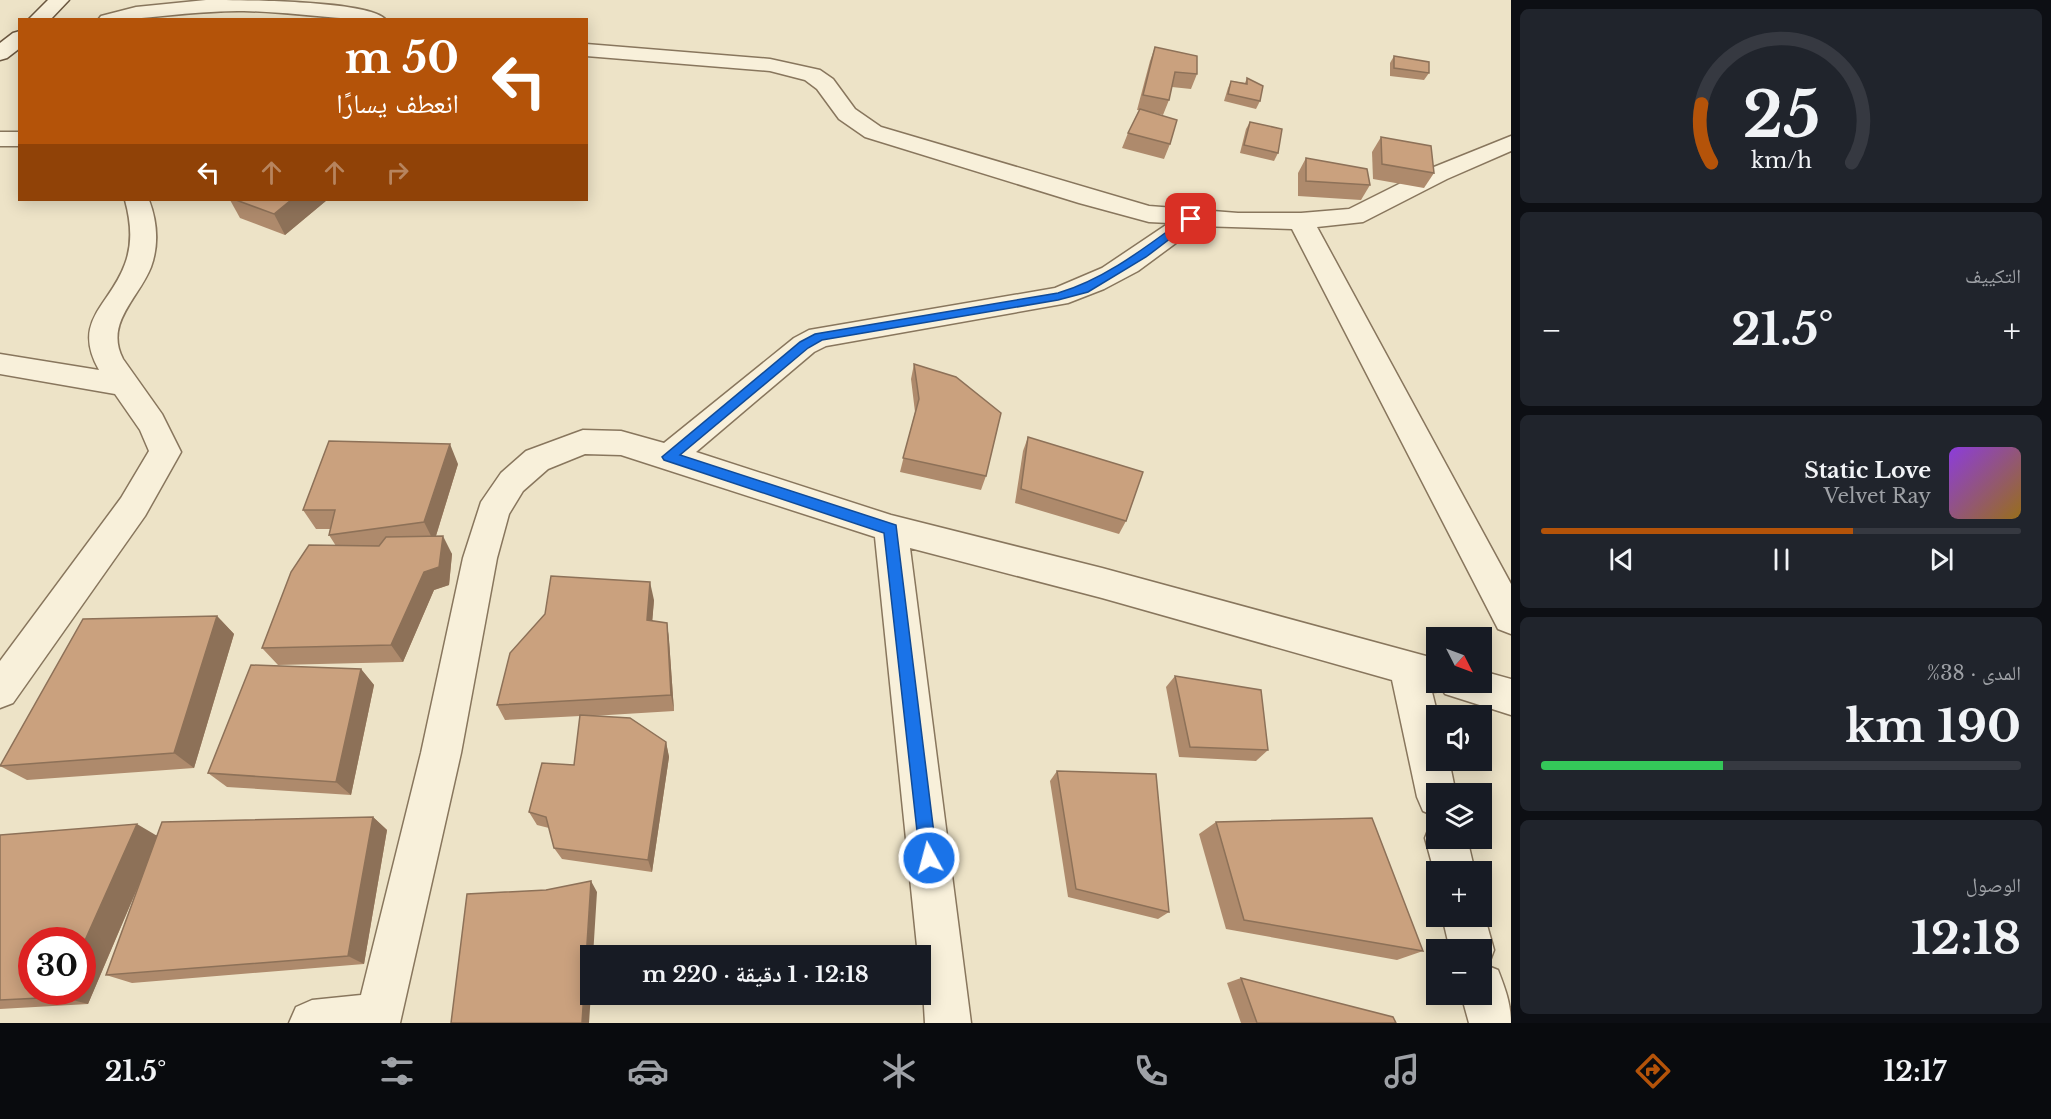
<!DOCTYPE html>
<html lang="ar">
<head>
<meta charset="utf-8">
<style>
  :root { --surface:#171b24; --page:#20242c; --text:#f1f3f6; --muted:#9ea1a6; --line:#363941; --accent:#b45309 }
  body { margin:0; font-family:"Libre Baskerville","Noto Naskh Arabic",serif; background:var(--page); color:var(--text); direction:rtl; height:100vh; display:flex; flex-direction:column; font-size:22px; white-space:nowrap }
  * { box-sizing:border-box; margin:0 }
  p { font-size:20px; color:var(--muted) }
  .icon { flex:none; width:33px; height:33px; fill:none; stroke:currentColor; stroke-width:2; stroke-linecap:round; stroke-linejoin:round }
  .map { position:relative; flex:1; overflow:hidden; direction:ltr }
  .side { display:flex; flex-direction:column; gap:9px; padding:9px; background:#0d0f14; width:540px }
  .side>* { flex:none }
  .hud { position:absolute; left:18px; top:18px; width:570px; height:183px; border-radius:0px; box-shadow:0 3px 15px #0003; direction:rtl; background:#b45309; color:#fff; overflow:hidden }
  .needle { width:39px; rotate:132deg }
  .fabs { position:absolute; left:1426px; top:627px; display:grid; gap:12px }
  .fabs a { display:grid; place-items:center; width:66px; height:66px; border-radius:0px; background:var(--surface); box-shadow:0 3px 15px #0003; font-size:30px }
  .speed { position:absolute; left:18px; top:927px; display:flex; gap:12px; font-size:30px; font-weight:700; text-align:center }
  .speed>* { display:grid; place-content:center; width:78px; height:78px; border-radius:50%; background:var(--surface); box-shadow:0 3px 15px #0003; line-height:1 }
  .speed .limit { border:9px solid #d22; background:#fff; color:#111 }
  .pin { position:absolute; display:grid; place-items:center; width:51px; height:51px; color:#fff; margin:-26px; border-radius:12px; box-shadow:0 3px 9px #0006 }
  .me { position:absolute; width:66px; margin:-33px; rotate:353deg; stroke-linejoin:round; filter:drop-shadow(0 0 4px #0008) }
  .turn { display:flex; align-items:center; gap:21px; height:126px; padding:0 30px; font-size:27px }
  .turn .icon { width:78px; height:78px; stroke-width:2.5 }
  .turn b { display:block; font-size:42px; line-height:51px }
  .lanes { display:flex; align-items:center; height:57px; padding:0 30px; background:#0003; justify-content:center; gap:30px; direction:ltr }
  .lanes .off { opacity:.35 }
  .big { font-size:45px; font-weight:700; line-height:1.1 }
  .side .tile { flex:1; display:flex; flex-direction:column; justify-content:center; gap:9px; min-width:0; padding:0 21px; border-radius:9px; background:var(--page) }
  .side .dial { align-items:center; gap:0 }
  .dial svg { height:156px; overflow:visible; fill:none; stroke:var(--line); stroke-width:7; stroke-linecap:round; text-anchor:middle }
  .dial text { fill:var(--text); stroke:none }
  .song { display:flex; align-items:center; gap:18px }
  .cover { width:72px; height:72px; border-radius:9px; background:linear-gradient(135deg,hsl(270 70% 55%),hsl(40 70% 35%)) }
  .played { height:6px; border-radius:3px; background:linear-gradient(90deg,var(--accent) 65%,var(--line) 65%) }
  .keys { display:flex; justify-content:space-around; direction:ltr }
  .heat { display:flex; justify-content:space-between; align-items:center; font-size:33px; direction:ltr }
  .charge { height:9px; border-radius:4px; background:linear-gradient(90deg,#34c759 38%,var(--line) 0) }
  .trip { position:absolute; left:580px; top:945px; width:351px; height:60px; border-radius:0px; background:var(--surface); box-shadow:0 3px 15px #0003; font-weight:700; line-height:60px; text-align:center; direction:rtl }
  .dock { display:flex; height:96px; justify-content:space-around; align-items:center; background:#090b0e; color:var(--muted) }
  .dock .icon { width:42px; height:42px }
  .dock .selected { color:var(--accent) }
  .dock b { font-size:27px; color:var(--text) }
  main { display:flex; flex:1; min-height:0 }
  .map>svg:first-child { display:block }
  .lines { fill:none; stroke-linecap:round; stroke-linejoin:round }
  .street-casing { stroke:#88765d; stroke-width:3 }
  .secondary-casing { stroke:#6a5740; stroke-width:3 }
  .street { fill:#f8f0da; fill-rule:evenodd }
  .secondary { fill:#f8f0da; fill-rule:evenodd }
  .wall { fill:#ae8a6c }
  .shaded-wall { fill:#8d7158 }
  .building { fill:#caa17e; stroke:#8d7158; stroke-width:1.5 }
  .route { fill:#1a73e8; stroke:#114b97; stroke-width:1.5 }
</style>
</head>
<body>
<main>
<section class="side">
<div class="tile dial"><svg viewBox="0 0 100 80">
<path d="M14 69A42 42 0 1 1 86 69"/>
<path d="M14 69A42 42 0 0 1 9 39" stroke="#b45309"/>
<text x="50" y="56" font-size="32" font-weight="700">25</text>
<text x="50" y="72" font-size="11">km/h</text>
</svg></div>
<div class="tile"><p>التكييف</p>
<div class="heat"><a>−</a><b class="big">21.5°</b><a>+</a></div>
</div>
<div class="tile">
<div class="song"><i class="cover"></i><div><b>Static Love</b><p>Velvet Ray</p></div></div>
<div class="played"></div>
<div class="keys"><svg class="icon" aria-label="previous" viewBox="0 0 24 24"><path d="M18 5L8 12l10 7zM5 5v14"/></svg><svg class="icon" aria-label="pause" viewBox="0 0 24 24"><path d="M8 5v14M16 5v14"/></svg><svg class="icon" aria-label="next" viewBox="0 0 24 24"><path d="M6 5l10 7-10 7zM19 5v14"/></svg></div>
</div>
<div class="tile"><p>المدى · 38%</p><b class="big">190 km</b><div class="charge"></div></div>
<div class="tile"><p>الوصول</p><b class="big">12:18</b></div>
</section>
<div class="map">
<svg width="1511" height="1023" viewBox="0 0 1511 1023">
  <rect width="100%" height="100%" fill="#ede3c7"/>
  <g class="lines">
    <g class="street-casing">
      <g id="street">
        <path d="M206,0C235,0 371,0 386,20C338,20 292,12 244,11C195,10 147,20 98,20L101,16L136,7Z"/>
        <path d="M586,44L770,59L820,70L833,79L855,109L881,127L1149,206L1238,213H1301L1349,209L1429,169L1511,136V151L1447,179L1363,222L1317,227L1511,584V634L1498,629L1292,229L1199,226L1138,271L1104,289L1068,303L826,346L814,352L696,452L891,515L1102,568L1437,659V682H1482V671L1511,679V715L1445,694L1443,691L1432,692L1438,716L1437,760H1449L1456,794H1437V817L1423,811L1417,797L1392,680L1102,598L910,548L971,1023H925L921,956H918L875,537L621,455L585,454L548,469L523,491L509,514L497,558L461,753L400,1023H289L296,1007L312,1000L361,995L421,753L463,558L481,502L501,473L526,451L572,434L583,430L621,431L664,443L794,338L809,330L1055,288L1102,268L1169,223L1149,222L1079,203L865,137L839,119L817,89L805,80L770,71L586,56Z"/>
        <rect x="0" y="132" width="20" height="14"/>
        <path d="M125,200H149C157,221 159,245 151,267C139,298 104,323 123,359L162,414L181,452L145,516L13,703L0,708V661L121,498L149,451L140,430L115,394L0,374V354L99,370C71,320 110,306 125,264C133,243 131,222 125,200Z"/>
        <path d="M1437,821V838H1467L1475,872H1437V882L1425,838L1431,823Z"/>
        <path d="M1482,907L1494,950L1488,966L1498,970C1505,988 1511,1004 1511,1023H1469L1461,994H1482V950H1450L1442,916H1482Z"/>
      </g>
    </g>
    <g class="secondary-casing">
      <g id="secondary">
        <path d="M48,0H69L50,20H28Z"/>
        <path d="M20,31V48L7,58L0,60V43L13,33Z"/>
      </g>
    </g>
    <use href="#street" class="street"/>
    <use href="#secondary" class="secondary"/>
  </g>
  <g class="wall">
    <path d="M1155,47L1197,74L1191,89L1172,87L1169,100L1163,115L1154,113L1170,144L1164,159L1122,148L1128,133L1139,110H1137L1150,61Z"/>
    <path d="M1394,56L1429,73L1424,80L1390,76V63Z"/>
    <path d="M1247,78L1260,101L1256,109L1224,101L1228,88L1231,81L1245,83Z"/>
    <path d="M1250,122L1278,153L1274,161L1240,153L1246,129Z"/>
    <path d="M1381,137L1434,173L1424,188L1373,179L1372,152Z"/>
    <path d="M1306,158L1370,185L1361,200L1298,196V173Z"/>
    <path d="M230,200H327L285,235L240,218Z"/>
    <path d="M914,364L986,476L981,490L900,472L915,412L911,379Z"/>
    <path d="M1028,437L1126,521L1119,534L1015,503L1023,451Z"/>
    <path d="M458,464L436,536L452,554L449,585L434,590L403,662L278,665L262,648L336,546L329,535L330,529H316L303,510Z"/>
    <path d="M654,600L652,621L667,623L669,640L674,711L592,716L666,742L669,757L652,872L562,859L554,848L549,828L537,825L529,812L574,765L580,716L505,720L497,705Z"/>
    <path d="M217,616L234,634L194,768L27,780L0,766Z"/>
    <path d="M361,669L374,685L351,795L227,787L208,773Z"/>
    <path d="M1175,676L1268,750L1256,761L1179,757L1166,687Z"/>
    <path d="M1057,771L1169,912L1158,919L1068,897L1050,781Z"/>
    <path d="M373,817L387,830L364,964L132,983L106,975L141,880L88,1004L0,1009V835H157Z"/>
    <path d="M1216,822L1423,951L1397,960L1226,929L1199,834Z"/>
    <path d="M1241,978L1396,1023H1241L1227,983Z"/>
  </g>
  <g class="shaded-wall">
    <path d="M291,200H327L285,235L274,214Z"/>
    <path d="M450,444L458,464L434,542L424,522Z"/>
    <path d="M443,536L452,554L449,585L434,590L403,662L391,645L424,572Z"/>
    <path d="M650,582L654,600L651,637L647,620Z"/>
    <path d="M217,616L234,634L194,768L174,753Z"/>
    <path d="M667,623L669,640L674,711L671,695Z"/>
    <path d="M361,669L374,685L351,795L336,782Z"/>
    <path d="M666,742L669,757L652,872L648,860Z"/>
    <path d="M373,817L387,830L364,964L348,956Z"/>
    <path d="M137,824L159,837L88,1004L61,997L63,992H82V947Z"/>
    <path d="M591,881L597,892L593,956H591V993L589,1023H582Z"/>
  </g>
  <g class="building">
    <path d="M1155,47L1197,56V74L1175,72L1169,100L1143,95Z"/>
    <path d="M1394,56L1429,62V73L1394,68Z"/>
    <path d="M1247,78L1263,86L1260,101L1228,94L1231,81L1247,84Z"/>
    <path d="M1140,109L1177,120L1170,144L1128,133Z"/>
    <path d="M1250,122L1282,129L1278,153L1244,145Z"/>
    <path d="M1381,137L1431,146L1434,173L1382,164Z"/>
    <path d="M1306,158L1367,169L1370,185L1306,181Z"/>
    <path d="M236,200H291L274,214Z"/>
    <path d="M914,364L956,377L1001,413L986,476L903,458L919,399Z"/>
    <path d="M1028,437L1143,472L1126,521L1021,489Z"/>
    <path d="M329,441L450,444L424,522L329,535L335,510H303Z"/>
    <path d="M443,536L439,567L424,572L391,645L262,648L291,572L309,545L379,546L386,537Z"/>
    <path d="M551,576L650,582L647,620L667,623L671,695L497,705L510,653L545,614Z"/>
    <path d="M217,616L174,753L0,766L83,619Z"/>
    <path d="M251,665L361,669L336,782L208,773Z"/>
    <path d="M1175,676L1261,690L1268,750L1190,747Z"/>
    <path d="M580,715L630,718L666,742L648,860L554,848L546,817L529,812L542,763L574,765Z"/>
    <path d="M1057,771L1156,774L1169,912L1076,889Z"/>
    <path d="M373,817L348,956L106,975L162,822Z"/>
    <path d="M1372,818L1423,951L1244,920L1216,822Z"/>
    <path d="M137,824L82,947V940H32V992H63L61,997L0,1000V835Z"/>
    <path d="M591,881L582,1023H451L467,894L546,890Z"/>
    <path d="M1241,978L1393,1017L1396,1023H1257Z"/>
  </g>
  <path class="route" d="M1187,217L1196,219L1146,257L1088,292L1058,300L822,340L808,348L680,455L896,525L937,858L935,865L929,867L922,865L920,858L884,533L664,460L662,457L800,342L815,334L1058,293C1106,279 1147,246 1187,217Z"/>
</svg>
<div class="fabs">
<a><svg class="needle" viewBox="-14 -14 28 28"><path d="M0-13l5 13h-10z" fill="#e53935"/><path d="M0 13l5-13h-10z" fill="#9ea1a6"/></svg></a>
<a><svg class="icon" aria-label="sound" viewBox="0 0 24 24"><path d="M4 9h4l5-4v14l-5-4H4zM17 9q2 3 0 6"/></svg></a>
<a><svg class="icon" aria-label="layers" viewBox="0 0 24 24"><path d="M12 4l9 5-9 5-9-5zM3 14l9 5 9-5"/></svg></a>
<a>+</a>
<a>−</a>
</div>
<div class="speed"><div class="limit">30</div></div>
<div class="pin" style="left:1191px;top:219px;background:#d93025"><svg class="icon" aria-label="arrive" viewBox="0 0 24 24"><path d="M6 21V4h12l-3 4 3 4H6"/></svg></div>
<svg class="me" style="left:929px;top:858px" viewBox="-20 -20 40 40"><circle r="17" fill="#1a73e8" stroke="#fff" stroke-width="3"/><path d="M0-11L8 9 0 5-8 9z" fill="#fff"/></svg>
<div class="trip">12:18 · 1 دقيقة · 220 m</div>
<div class="hud">
<div class="turn"><svg class="icon" aria-label="left" viewBox="0 0 24 24"><path d="M17 20v-9H6M10 6l-5 5 5 5"/></svg><div><b>50 m</b>انعطف يسارًا</div></div>
<div class="lanes"><svg class="icon" aria-label="left" viewBox="0 0 24 24"><path d="M17 20v-9H6M10 6l-5 5 5 5"/></svg><svg class="icon off" aria-label="ahead" viewBox="0 0 24 24"><path d="M12 20V5M6 11l6-6 6 6"/></svg><svg class="icon off" aria-label="ahead" viewBox="0 0 24 24"><path d="M12 20V5M6 11l6-6 6 6"/></svg><svg class="icon off" aria-label="right" viewBox="0 0 24 24"><path d="M7 20v-9h11M14 6l5 5-5 5"/></svg></div>
</div>
</div>
</main>
<nav class="dock">
<b>12:17</b>
<svg class="icon selected" aria-label="directions" viewBox="0 0 24 24"><path d="M12 3l9 9-9 9-9-9zM9 14v-3h6M13 9l2 2-2 2"/></svg>
<svg class="icon" aria-label="music" viewBox="0 0 24 24"><path d="M9 18V5l10-2v13"/><circle cx="6" cy="18" r="3"/><circle cx="16" cy="16" r="3"/></svg>
<svg class="icon" aria-label="phone" viewBox="0 0 24 24"><path d="M5 4h4l2 5-3 2q2 4 5 5l2-3 5 2v4C11 20 4 13 5 4z"/></svg>
<svg class="icon" aria-label="climate" viewBox="0 0 24 24"><path d="M12 3v18M4 7l16 10M4 17L20 7"/></svg>
<svg class="icon" aria-label="car" viewBox="0 0 24 24"><path d="M5 17H2v-5l4-1 3-4h7l3 4 3 1v5h-3M9 17h6M6 11h13"/><circle cx="7" cy="17" r="2"/><circle cx="17" cy="17" r="2"/></svg>
<svg class="icon" aria-label="filters" viewBox="0 0 24 24"><path d="M4 7h16M4 17h16"/><circle cx="9" cy="7" r="2"/><circle cx="15" cy="17" r="2"/></svg>
<b>21.5°</b>
</nav>
</body>
</html>
